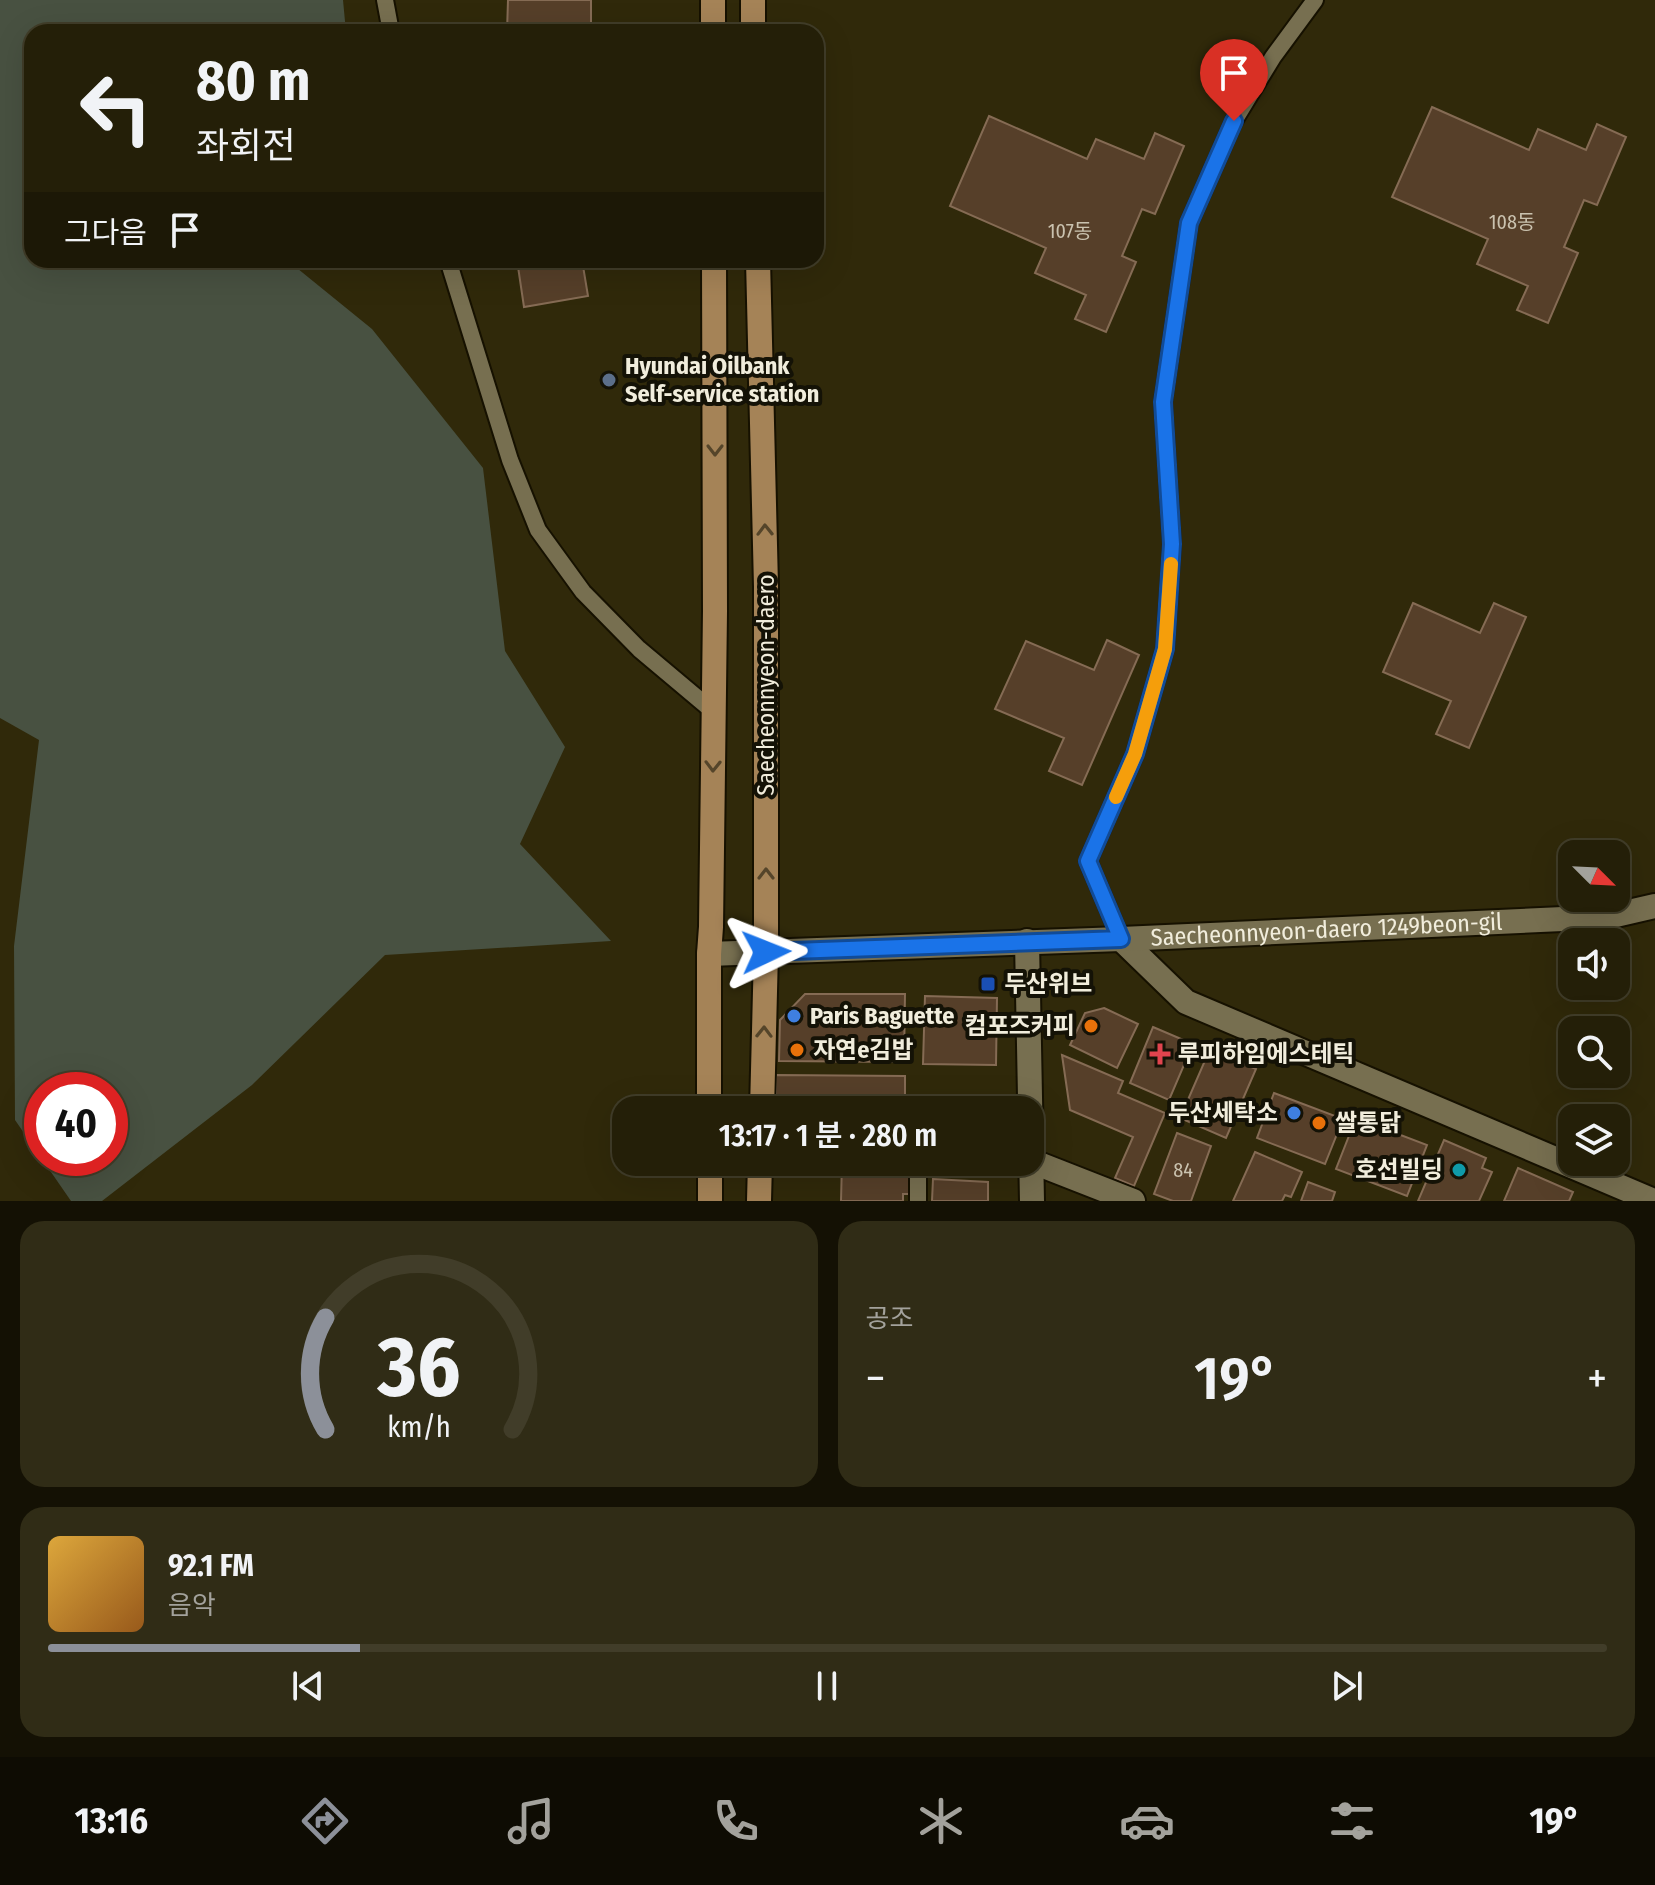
<!DOCTYPE html>
<html lang="ko">
<head>
<meta charset="utf-8">
<style>
  :root { --surface:#241f08; --page:#302c16; --text:#f1f3f6; --muted:#a3a29c; --line:#413d29; --accent:#8c9099 }
  body { margin:0; font-family:"Fira Sans Condensed","Noto Sans KR",sans-serif; background:var(--page); color:var(--text); height:100vh; display:flex; flex-direction:column; font-size:30px; white-space:nowrap }
  * { box-sizing:border-box; margin:0 }
  p { font-size:26px; color:var(--muted) }
  .icon { flex:none; width:44px; height:44px; fill:none; stroke:currentColor; stroke-width:2; stroke-linecap:round; stroke-linejoin:round }
  .map { position:relative; height:1201px; overflow:hidden }
  .sheet { display:flex; flex-direction:column; gap:20px; padding:20px; background:#141104; flex:1 }
  .sheet>* { flex:none }
  .guide { position:absolute; left:24px; top:24px; width:800px; height:244px; border-radius:24px; box-shadow:0 8px 32px #0002,0 0 0 2px var(--line); background:#241f08; color:var(--text); overflow:hidden }
  .needle { width:52px; rotate:114deg }
  .tools { position:absolute; left:1558px; top:840px; display:grid; gap:16px }
  .tools a { display:grid; place-items:center; width:72px; height:72px; border-radius:16px; background:var(--surface); box-shadow:0 8px 32px #0002,0 0 0 2px var(--line); font-size:40px }
  .speed { position:absolute; left:24px; top:1072px; display:flex; gap:16px; font-size:40px; font-weight:700; text-align:center }
  .speed>* { display:grid; place-content:center; width:104px; height:104px; border-radius:50%; background:var(--surface); box-shadow:0 8px 32px #0002,0 0 0 2px var(--line); line-height:1 }
  .speed .limit { border:12px solid #d22; background:#fff; color:#111 }
  .pin { position:absolute; display:grid; place-items:center; width:68px; height:68px; color:#fff; margin:-82px -34px; border-radius:50% 50% 50% 0; rotate:-45deg; box-shadow:0 0 8px #0007 }
  .pin .icon { rotate:45deg }
  .me { position:absolute; width:88px; margin:-44px; rotate:88deg; stroke-linejoin:round; filter:drop-shadow(0 0 6px #0008) }
  .turn { display:flex; align-items:center; gap:28px; height:168px; padding:0 40px; font-size:36px }
  .turn .icon { width:104px; height:104px; stroke-width:2.5 }
  .turn b { display:block; font-size:56px; line-height:68px }
  .then { display:flex; align-items:center; height:76px; padding:0 40px; background:#0003; gap:16px; font-size:30px }
  .big { font-size:60px; font-weight:600; line-height:1.1 }
  .sheet .tile { flex:1; display:flex; flex-direction:column; justify-content:center; gap:12px; min-width:0; padding:0 28px; border-radius:24px; background:var(--page) }
  .sheet .dial { align-items:center; gap:0 }
  .dial svg { height:208px; overflow:visible; fill:none; stroke:var(--line); stroke-width:7; stroke-linecap:round; text-anchor:middle }
  .dial text { fill:var(--text); stroke:none }
  .song { display:flex; align-items:center; gap:24px }
  .cover { width:96px; height:96px; border-radius:12px; background:linear-gradient(135deg,hsl(40 70% 55%),hsl(30 70% 35%)) }
  .played { height:8px; border-radius:4px; background:linear-gradient(90deg,var(--accent) 20%,var(--line) 20%) }
  .keys { display:flex; justify-content:space-around; direction:ltr }
  .heat { display:flex; justify-content:space-between; align-items:center; font-size:44px; direction:ltr }
  .sheet .tiles { flex:1; display:grid; gap:20px; grid-template-columns:1fr 1fr }
  .tile:last-child { grid-column:span 2 }
  .trip { position:absolute; left:612px; top:1096px; width:432px; height:80px; border-radius:24px; background:var(--surface); box-shadow:0 8px 32px #0002,0 0 0 2px var(--line); font-weight:600; line-height:80px; text-align:center }
  .tabs { display:flex; height:128px; justify-content:space-around; align-items:center; background:#0e0c03; color:var(--muted) }
  .tabs .icon { width:56px; height:56px }
  .tabs .selected { color:var(--accent) }
  .tabs b { font-size:36px; color:var(--text) }
  .map>svg:first-child { display:block }
  .green { fill:#485141; fill-rule:evenodd }
  .building { fill:#563f29; stroke:#856b54; stroke-width:2 }
  .lines { fill:none; stroke-linecap:round; stroke-linejoin:round }
  .service-casing { stroke:#161100; stroke-width:20 }
  .minor-casing { stroke:#161100; stroke-width:28 }
  .tertiary-casing { stroke:#161100; stroke-width:28 }
  .primary-casing { stroke:#161100; stroke-width:28 }
  .service { stroke:#776f50; stroke-width:16 }
  .minor { stroke:#776f50; stroke-width:24 }
  .tertiary { stroke:#776f50; stroke-width:24 }
  .primary { stroke:#a58357; stroke-width:24 }
  .oneway { stroke:#55452a }
  .route-casing { stroke:#114b97; stroke-width:20 }
  .route { stroke:#1a73e8; stroke-width:14 }
  .slow { stroke:#f59e0b; stroke-width:14 }
  .service-dot { fill:#5c6f8a; stroke:#141206; stroke-width:3 }
  .transit-dot { fill:#1a4fb4; stroke:#141206; stroke-width:3 }
  .shop-dot { fill:#3f7fe0; stroke:#141206; stroke-width:3 }
  .food-dot { fill:#e8710a; stroke:#141206; stroke-width:3 }
  .health-dot { fill:#e0444e; stroke:#141206; stroke-width:3 }
  .culture-dot { fill:#0f9aa8; stroke:#141206; stroke-width:3 }
  .labels { text-anchor:middle; stroke-width:8; stroke-linejoin:round; paint-order:stroke }
  .number-label { font-size:20px; fill:#cac2af }
  .poi-label { font-size:24px; font-weight:bold; fill:#f1eddc; stroke:#141206; text-anchor:start }
  .street-label { font-size:24px; fill:#f1eddc; stroke:#141206 }
</style>
</head>
<body>
<div class="map">
<svg width="1655" height="1201" viewBox="0 0 1655 1201">
  <rect width="100%" height="100%" fill="#30290a"/>
  <path class="green" d="M0,0H343L346,32H32V260H287L372,329L483,468L505,651L565,747L520,844L611,941L385,955L252,1085L102,1201H71L15,1120L14,946L39,740L0,718ZM42,1090H110V1158H42Z"/>
  <g class="building">
    <path d="M508,0H591V32H507Z"/>
    <path d="M1432,107L1529,150L1538,129L1586,150L1597,124L1626,137L1597,205L1584,200L1564,247L1578,253L1548,323L1517,310L1528,286L1477,264L1488,239L1392,197Z"/>
    <path d="M989,116L1087,159L1096,139L1144,159L1155,133L1184,146L1155,214L1142,209L1122,256L1136,262L1106,332L1075,319L1086,295L1035,273L1046,248L950,206Z"/>
    <path d="M517,260H582L588,296L524,307Z"/>
    <path d="M1413,603L1480,633L1494,603L1526,617L1469,748L1436,734L1451,701L1383,672Z"/>
    <path d="M1107,640L1139,655L1082,785L1049,771L1064,738L995,709L1026,641L1094,670Z"/>
    <path d="M805,994H905L904,1062L779,1061L780,1020Z"/>
    <path d="M925,996L997,998L996,1065L923,1064Z"/>
    <path d="M1104,1008L1138,1024L1117,1068L1070,1045L1085,1013Z"/>
    <path d="M1153,1027L1193,1044L1169,1100L1130,1083Z"/>
    <path d="M1210,1049L1256,1069L1226,1138L1180,1118Z"/>
    <path d="M1062,1055L1123,1081L1118,1093L1165,1113L1134,1186L1115,1178L1133,1137L1070,1110Z"/>
    <path d="M776,1075L905,1076V1110H776Z"/>
    <path d="M1274,1093L1343,1119L1325,1164L1257,1138Z"/>
    <path d="M1356,1118L1427,1145L1407,1196L1336,1169Z"/>
    <path d="M1177,1133L1211,1146L1191,1201H1173L1154,1194Z"/>
    <path d="M1444,1140L1486,1158L1482,1168L1492,1172L1479,1201H1418Z"/>
    <path d="M1255,1152L1302,1172L1291,1197L1285,1195L1282,1201H1233Z"/>
    <path d="M842,1162H910L909,1194H903V1201H841Z"/>
    <path d="M1518,1168L1573,1192L1569,1201H1504Z"/>
    <path d="M933,1179L988,1182V1201H932Z"/>
    <path d="M1308,1182L1335,1192L1332,1201H1301Z"/>
  </g>
  <g class="lines">
    <g class="service-casing">
      <g id="service">
        <path d="M385,0L391,32"/>
        <path d="M448,260L510,460L538,530L583,592L639,649L714,712"/>
        <path d="M1121,939L1088,861L1135,754L1165,649L1172,544L1163,402L1189,223L1234,121L1273,57L1315,0"/>
        <path d="M918,1201V1162"/>
      </g>
    </g>
    <g class="minor-casing">
      <g id="minor">
        <path d="M1121,939L1186,1002L1654,1201"/>
        <path d="M1027,941L1032,1201"/>
        <path d="M1031,1161L1133,1201"/>
      </g>
    </g>
    <g class="tertiary-casing">
      <g id="tertiary">
        <path id="s1" d="M709,954L1121,939L1607,917L1655,906"/>
      </g>
    </g>
    <g class="primary-casing">
      <g id="primary">
        <path d="M713,0V32"/>
        <path d="M753,32V0"/>
        <path d="M758,260L766,586V952L762,1110"/>
        <path d="M709,1110V954L711,927L715,611L714,260"/>
        <path d="M710,1162V1201"/>
        <path d="M759,1201L760,1162"/>
      </g>
    </g>
    <use href="#service" class="service"/>
    <use href="#minor" class="minor"/>
    <use href="#tertiary" class="tertiary"/>
    <use href="#primary" class="primary"/>
  </g>
  <defs><path id="oneway-chevron" d="M-2-3.5L2.5 0L-2 3.5" fill="none" stroke-width="1.6" stroke-linecap="round" stroke-linejoin="round" transform="scale(2)"/></defs>
  <g class="oneway">
    <use href="#oneway-chevron" transform="translate(715 450) rotate(90)"/>
    <use href="#oneway-chevron" transform="translate(765 530) rotate(-91)"/>
    <use href="#oneway-chevron" transform="translate(713 766) rotate(91)"/>
    <use href="#oneway-chevron" transform="translate(766 874) rotate(-90)"/>
    <use href="#oneway-chevron" transform="translate(764 1032) rotate(-89)"/>
  </g>
  <g class="lines">
    <g class="route-casing">
      <path id="route" d="M766,952L1121,939L1088,861L1135,754L1165,649L1172,544L1163,402L1189,223L1234,121"/>
    </g>
    <use href="#route" class="route"/>
    <path class="slow" d="M1116,797L1135,754L1165,649L1171,564"/>
  </g>
  <circle class="service-dot" cx="609" cy="380" r="8"/>
  <rect class="transit-dot" x="980" y="976" width="16" height="16" rx="4"/>
  <g class="shop-dot">
    <circle cx="794" cy="1016" r="8"/>
    <circle cx="1294" cy="1113" r="8"/>
  </g>
  <g class="food-dot">
    <circle cx="1091" cy="1026" r="8"/>
    <circle cx="797" cy="1050" r="8"/>
    <circle cx="1319" cy="1123" r="8"/>
  </g>
  <path class="health-dot" d="M1156 1042h8v8h8v8h-8v8h-8v-8h-8v-8h8z"/>
  <circle class="culture-dot" cx="1459" cy="1170" r="8"/>
  <g class="labels">
    <g class="number-label">
      <text x="1512" y="229">108동</text>
      <text x="1070" y="238">107동</text>
      <text x="1183" y="1177">84</text>
    </g>
    <g class="poi-label">
      <text x="625" y="374">Hyundai Oilbank<tspan x="625" dy="28">Self-service station</tspan></text>
      <text x="1004" y="992">두산위브</text>
      <text x="810" y="1024">Paris Baguette</text>
      <text x="1075" y="1034" text-anchor="end">컴포즈커피</text>
      <text x="813" y="1058">자연e김밥</text>
      <text x="1178" y="1062">루피하임에스테틱</text>
      <text x="1278" y="1121" text-anchor="end">두산세탁소</text>
      <text x="1335" y="1131">쌀통닭</text>
      <text x="1443" y="1178" text-anchor="end">호선빌딩</text>
    </g>
    <g class="street-label">
      <text transform="translate(766 685) rotate(-90)" y="8">Saecheonnyeon-daero</text>
      <text dy="8" stroke="none"><textPath href="#s1" startOffset="618">Saecheonnyeon-daero 1249beon-gil</textPath></text>
    </g>
  </g>
</svg>
<div class="tools">
<a><svg class="needle" viewBox="-14 -14 28 28"><path d="M0-13l5 13h-10z" fill="#e53935"/><path d="M0 13l5-13h-10z" fill="#a3a29c"/></svg></a>
<a><svg class="icon" aria-label="sound" viewBox="0 0 24 24"><path d="M4 9h4l5-4v14l-5-4H4zM17 9q2 3 0 6"/></svg></a>
<a><svg class="icon" aria-label="search" viewBox="0 0 24 24"><circle cx="10" cy="10" r="6"/><path d="M15 15l6 6"/></svg></a>
<a><svg class="icon" aria-label="layers" viewBox="0 0 24 24"><path d="M12 4l9 5-9 5-9-5zM3 14l9 5 9-5"/></svg></a>
</div>
<div class="speed"><div class="limit">40</div></div>
<div class="pin" style="left:1234px;top:121px;background:#d93025"><svg class="icon" aria-label="arrive" viewBox="0 0 24 24"><path d="M6 21V4h12l-3 4 3 4H6"/></svg></div>
<svg class="me" style="left:766px;top:952px" viewBox="-20 -20 40 40"><path d="M0-17L14 15 0 8-14 15z" fill="#1a73e8" stroke="#fff" stroke-width="4"/></svg>
<div class="trip">13:17 · 1 분 · 280 m</div>
<div class="guide">
<div class="turn"><svg class="icon" aria-label="left" viewBox="0 0 24 24"><path d="M17 20v-9H6M10 6l-5 5 5 5"/></svg><div><b>80 m</b>좌회전</div></div>
<div class="then">그다음<svg class="icon" aria-label="arrive" viewBox="0 0 24 24"><path d="M6 21V4h12l-3 4 3 4H6"/></svg></div>
</div>
</div>
<section class="sheet">
<div class="tiles">
<div class="tile dial"><svg viewBox="0 0 100 80">
<path d="M14 69A42 42 0 1 1 86 69"/>
<path d="M14 69A42 42 0 0 1 14 26" stroke="#8c9099"/>
<text x="50" y="56" font-size="32" font-weight="700">36</text>
<text x="50" y="72" font-size="11">km/h</text>
</svg></div>
<div class="tile"><p>공조</p>
<div class="heat"><a>−</a><b class="big">19°</b><a>+</a></div>
</div>
<div class="tile">
<div class="song"><i class="cover"></i><div><b>92.1 FM</b><p>음악</p></div></div>
<div class="played"></div>
<div class="keys"><svg class="icon" aria-label="previous" viewBox="0 0 24 24"><path d="M18 5L8 12l10 7zM5 5v14"/></svg><svg class="icon" aria-label="pause" viewBox="0 0 24 24"><path d="M8 5v14M16 5v14"/></svg><svg class="icon" aria-label="next" viewBox="0 0 24 24"><path d="M6 5l10 7-10 7zM19 5v14"/></svg></div>
</div>
</div>
</section>
<nav class="tabs">
<b>13:16</b>
<svg class="icon selected" aria-label="directions" viewBox="0 0 24 24"><path d="M12 3l9 9-9 9-9-9zM9 14v-3h6M13 9l2 2-2 2"/></svg>
<svg class="icon" aria-label="music" viewBox="0 0 24 24"><path d="M9 18V5l10-2v13"/><circle cx="6" cy="18" r="3"/><circle cx="16" cy="16" r="3"/></svg>
<svg class="icon" aria-label="phone" viewBox="0 0 24 24"><path d="M5 4h4l2 5-3 2q2 4 5 5l2-3 5 2v4C11 20 4 13 5 4z"/></svg>
<svg class="icon" aria-label="climate" viewBox="0 0 24 24"><path d="M12 3v18M4 7l16 10M4 17L20 7"/></svg>
<svg class="icon" aria-label="car" viewBox="0 0 24 24"><path d="M5 17H2v-5l4-1 3-4h7l3 4 3 1v5h-3M9 17h6M6 11h13"/><circle cx="7" cy="17" r="2"/><circle cx="17" cy="17" r="2"/></svg>
<svg class="icon" aria-label="filters" viewBox="0 0 24 24"><path d="M4 7h16M4 17h16"/><circle cx="9" cy="7" r="2"/><circle cx="15" cy="17" r="2"/></svg>
<b>19°</b>
</nav>
</body>
</html>
